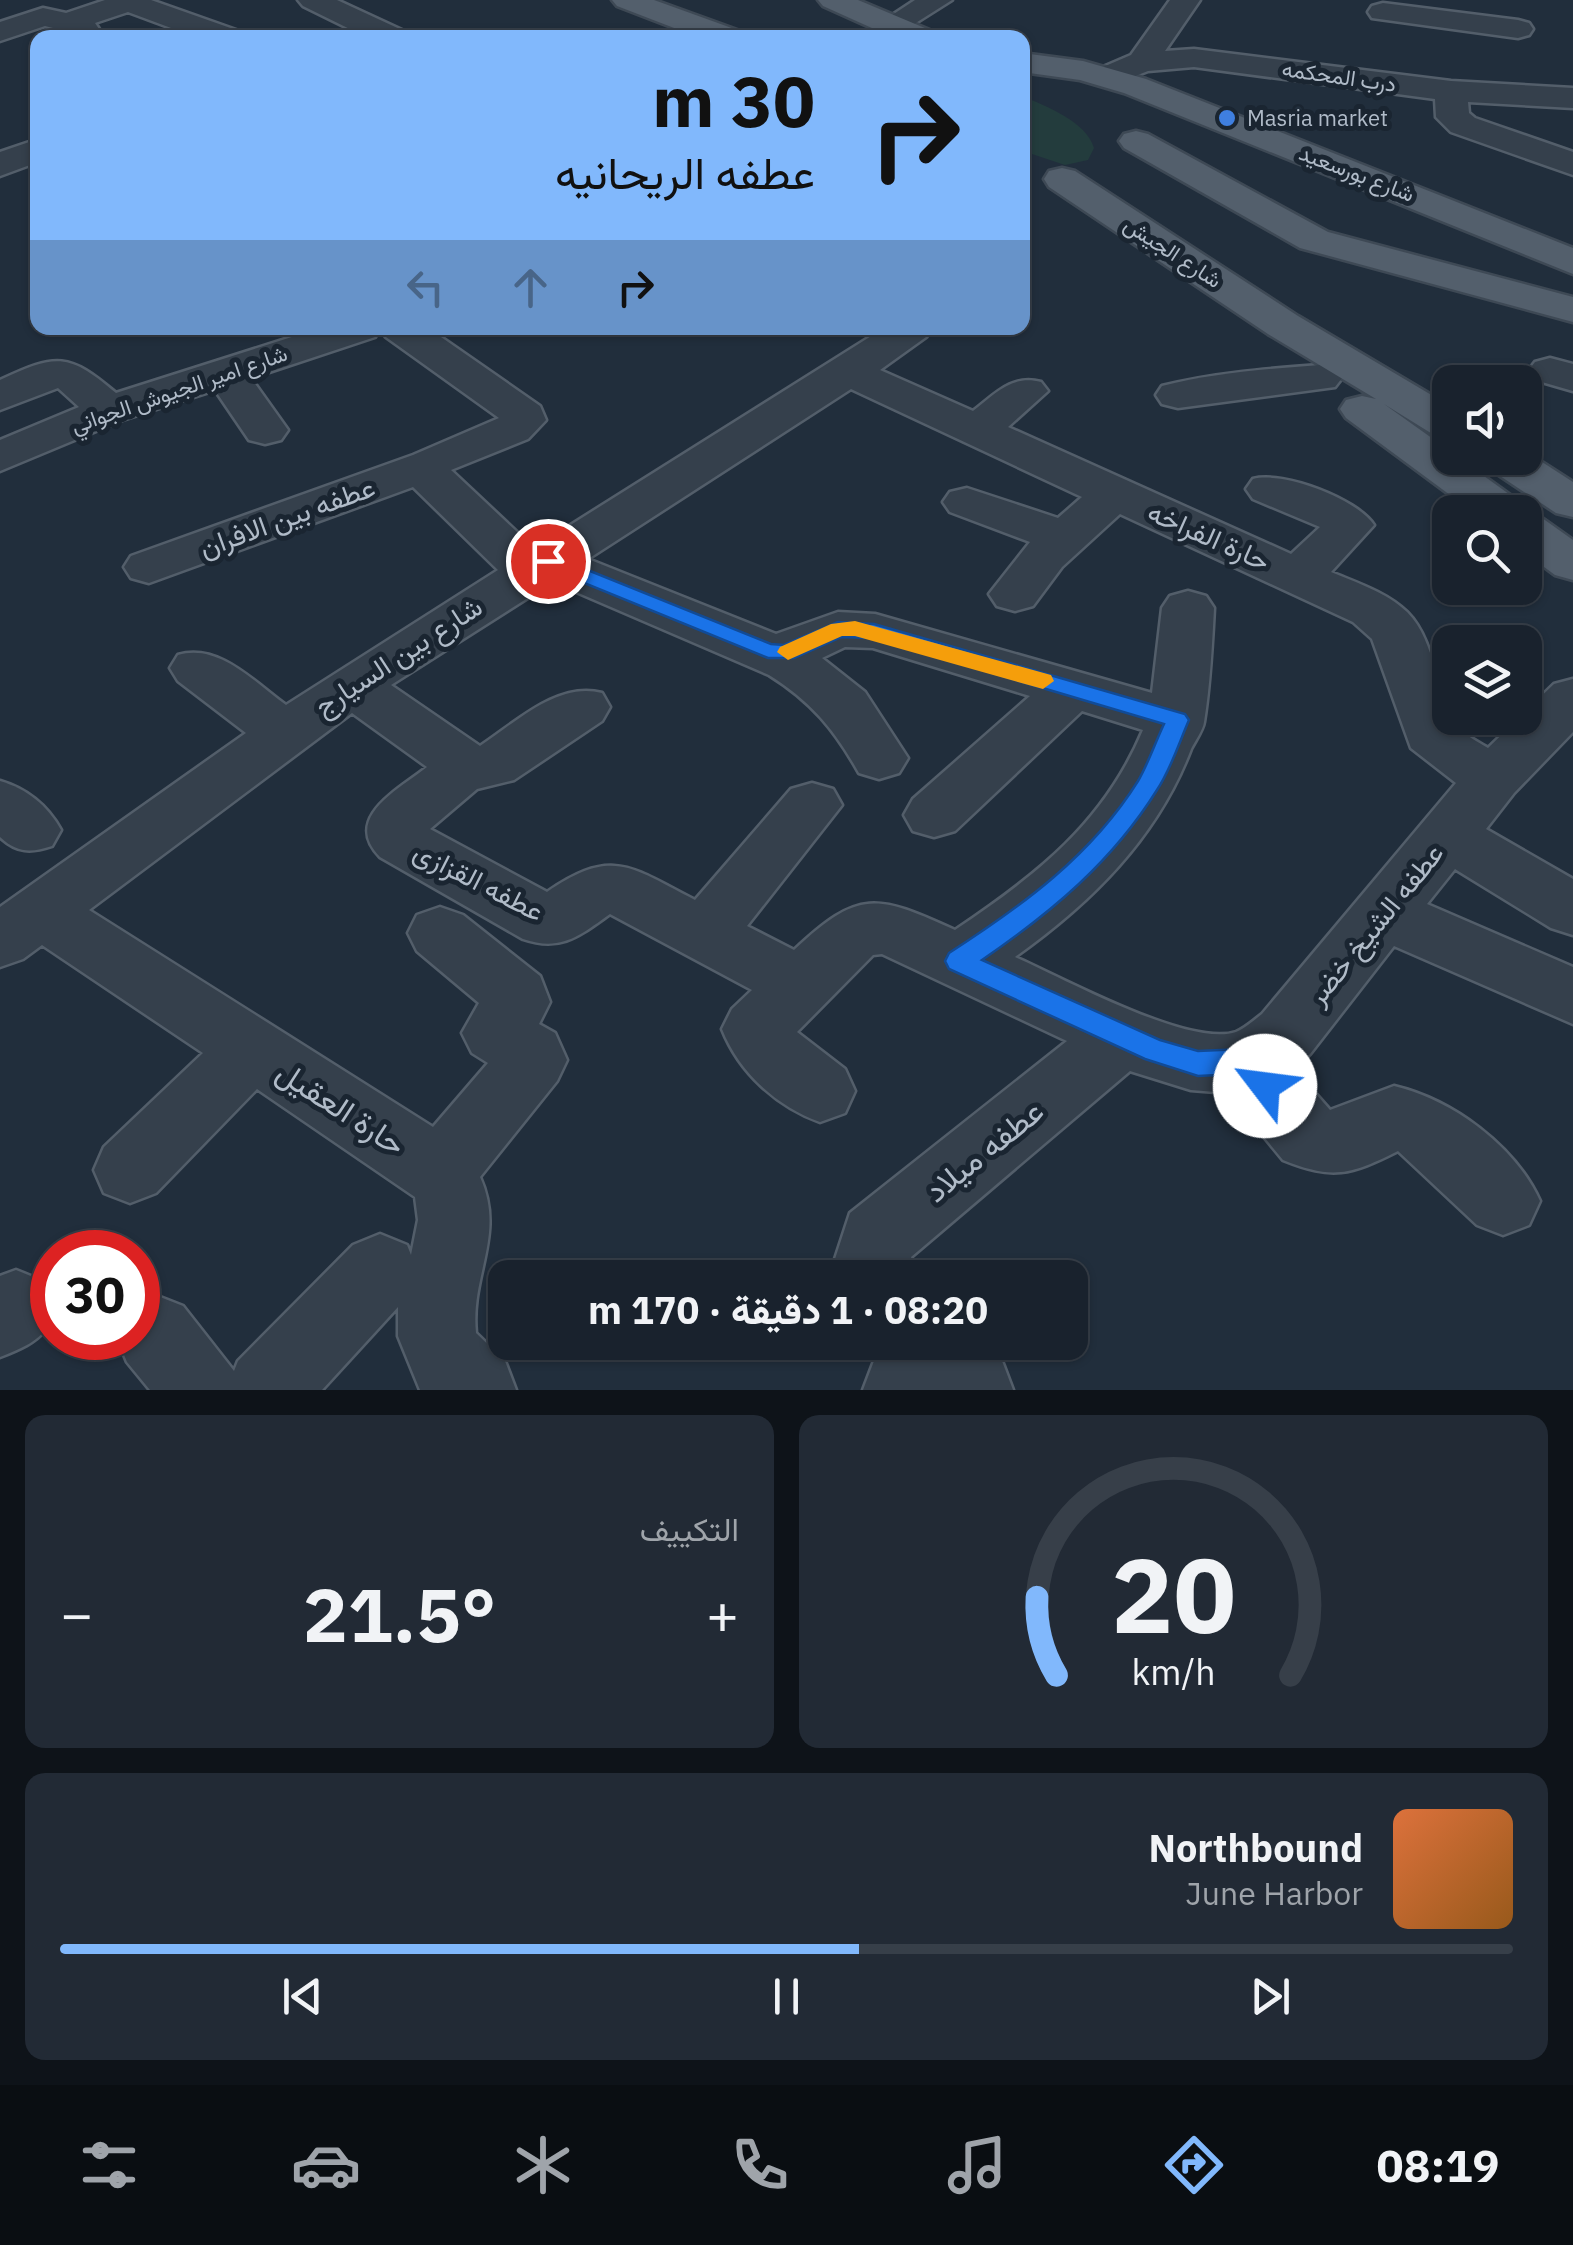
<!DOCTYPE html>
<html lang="ar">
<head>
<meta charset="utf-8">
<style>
  :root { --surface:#19222d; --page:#222a35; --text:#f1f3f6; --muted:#9fa4aa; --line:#373f49; --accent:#81b8fc }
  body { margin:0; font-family:"IBM Plex Sans",Vazirmatn,sans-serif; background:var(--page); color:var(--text); direction:rtl; height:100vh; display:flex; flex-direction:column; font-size:38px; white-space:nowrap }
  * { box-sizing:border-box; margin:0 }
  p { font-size:32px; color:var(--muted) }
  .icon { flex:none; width:55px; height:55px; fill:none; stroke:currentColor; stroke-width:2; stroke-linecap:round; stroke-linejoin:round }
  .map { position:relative; height:1390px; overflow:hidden; direction:ltr }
  .panel { display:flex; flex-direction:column; gap:25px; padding:25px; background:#0e1319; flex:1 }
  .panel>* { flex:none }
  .guide { position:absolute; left:30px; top:30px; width:1000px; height:305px; border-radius:20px; box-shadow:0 2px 8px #0004,0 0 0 2px var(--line); direction:rtl; background:#81b8fc; color:#111; overflow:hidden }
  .fabs { position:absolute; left:1432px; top:365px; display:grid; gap:20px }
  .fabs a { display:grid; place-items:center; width:110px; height:110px; border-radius:20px; background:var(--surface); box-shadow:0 2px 8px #0004,0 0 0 2px var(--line); font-size:50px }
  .speed { position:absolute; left:30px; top:1230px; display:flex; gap:20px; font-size:50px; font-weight:700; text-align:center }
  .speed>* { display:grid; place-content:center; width:130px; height:130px; border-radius:50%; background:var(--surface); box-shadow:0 2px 8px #0004,0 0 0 2px var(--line); line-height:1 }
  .speed .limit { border:15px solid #d22; background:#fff; color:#111 }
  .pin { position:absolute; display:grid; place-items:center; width:85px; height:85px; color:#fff; margin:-42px; border:5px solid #fff; border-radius:50%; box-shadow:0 2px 10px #0007 }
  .me { position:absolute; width:110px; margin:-55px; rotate:300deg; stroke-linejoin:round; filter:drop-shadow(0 0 8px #0008) }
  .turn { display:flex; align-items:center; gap:35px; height:210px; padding:0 50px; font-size:45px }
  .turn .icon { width:130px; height:130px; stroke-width:2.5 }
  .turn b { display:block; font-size:70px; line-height:85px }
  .lanes { display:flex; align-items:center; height:95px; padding:0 50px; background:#0003; justify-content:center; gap:50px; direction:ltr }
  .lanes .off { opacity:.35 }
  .big { font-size:75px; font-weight:800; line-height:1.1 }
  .panel .card { flex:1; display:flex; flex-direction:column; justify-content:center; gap:15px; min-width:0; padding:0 35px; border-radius:20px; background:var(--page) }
  .panel .dial { align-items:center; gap:0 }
  .dial svg { height:260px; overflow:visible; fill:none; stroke:var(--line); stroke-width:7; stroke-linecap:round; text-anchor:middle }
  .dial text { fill:var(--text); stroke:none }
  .song { display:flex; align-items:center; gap:30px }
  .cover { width:120px; height:120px; border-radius:15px; background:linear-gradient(135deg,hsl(20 70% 55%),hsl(30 70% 35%)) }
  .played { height:10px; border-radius:5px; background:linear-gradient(90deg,var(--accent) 55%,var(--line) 55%) }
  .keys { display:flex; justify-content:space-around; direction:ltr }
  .heat { display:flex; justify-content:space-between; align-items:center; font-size:55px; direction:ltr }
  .panel .tiles { flex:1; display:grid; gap:25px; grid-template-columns:1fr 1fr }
  .card:last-child { grid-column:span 2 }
  .trip { position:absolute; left:488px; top:1260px; width:600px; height:100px; border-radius:20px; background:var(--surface); box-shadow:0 2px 8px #0004,0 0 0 2px var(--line); font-weight:800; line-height:100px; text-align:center; direction:rtl }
  .tabs { display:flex; height:160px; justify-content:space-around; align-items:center; background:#0a0e12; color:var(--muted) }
  .tabs .icon { width:70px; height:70px }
  .tabs .on { color:var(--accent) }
  .tabs b { font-size:45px; color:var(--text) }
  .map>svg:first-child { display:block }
  .green { fill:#233c3d }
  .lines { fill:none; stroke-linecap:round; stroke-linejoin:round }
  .minor-casing { stroke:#535e6a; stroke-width:5 }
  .major-casing { stroke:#3e4955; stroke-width:5 }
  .minor { fill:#35404c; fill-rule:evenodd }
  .major { fill:#535f6c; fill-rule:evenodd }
  .route { fill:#1a73e8; stroke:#114b97; stroke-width:2.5 }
  .slow { fill:#f59e0b }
  .shop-dot { fill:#3f7fe0; stroke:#1a2531; stroke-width:4 }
  .labels { text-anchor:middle; stroke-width:10; stroke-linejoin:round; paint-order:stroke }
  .far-street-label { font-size:22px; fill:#b0bbc8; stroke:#1a2531 }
  .far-poi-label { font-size:22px; fill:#b0bbc8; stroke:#1a2531; text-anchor:start }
  .street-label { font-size:28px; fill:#b0bbc8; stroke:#1a2531 }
  .near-street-label { font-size:32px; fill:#b0bbc8; stroke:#1a2531 }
</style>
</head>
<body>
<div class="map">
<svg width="1573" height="1390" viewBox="0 0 1573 1390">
  <rect width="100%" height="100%" fill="#212e3c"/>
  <path class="green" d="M1022,96C1046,106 1087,122 1094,148L1088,160L1065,165L1023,151Z"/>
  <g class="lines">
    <g class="minor-casing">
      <g id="minor">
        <path d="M105,0H151L239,31L243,38H198L128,12L95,23L99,29L90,38H46L57,29L45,26L0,41V22L43,8L66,13Z"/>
        <path d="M298,0H337L404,31L408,38H368L303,6Z"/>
        <path d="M915,0H952L903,31H881L877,25Z"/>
        <path d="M1170,0H1200L1165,51L1194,49L1451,81L1573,88V108L1468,102L1469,113L1475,118L1573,152V175L1451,132L1436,117L1435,99L1194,67L1148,71L1107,87L1096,84L1091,77L1096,70L1131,55Z"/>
        <path d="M1383,3L1518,20L1529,23L1533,29L1529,35L1518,38L1372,18L1368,12L1372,6Z"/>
        <path d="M38,139V162L0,176V152Z"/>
        <path d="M320,328H428L540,406L546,420L528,439L451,470L534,548L884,328H932L926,337L880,370L973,411C995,394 1012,374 1041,382L1048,391L1008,427L1291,554L1320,527L1253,499L1246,489L1253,479C1284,471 1357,499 1374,525L1331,572C1357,583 1386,592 1407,612C1437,642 1435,696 1456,725C1464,735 1478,742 1488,748L1519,718H1525V712L1554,684L1573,679V732L1514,793L1486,829L1573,879V935L1551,928L1455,869L1427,904L1573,967V1024L1394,946L1310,1054L1293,1068L1330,1110L1394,1086C1453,1100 1515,1146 1540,1201L1529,1225L1503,1235L1477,1225L1398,1151C1350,1175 1333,1180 1283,1160L1228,1093L1191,1090L1130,1071L911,1257L917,1278H841L835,1259L850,1213L1067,1041L882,954L873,955L797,1032L845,1069L855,1091L845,1113L820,1122C776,1106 739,1072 722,1029L732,1009L752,990L610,914C579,936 561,952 523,939L380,857C342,818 398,790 427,767L352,713L89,910L433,1127L488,1063L472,1053L462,1033L479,1003L417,951L408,933L417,915L440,907L463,915L540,976L550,1002L539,1024L555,1033L567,1060L557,1081L480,1177C506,1235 470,1275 476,1333L505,1361L516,1390H420L398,1336V1307L322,1390H150L127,1362L117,1338H138V1302L155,1295L183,1306L234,1371L238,1361L353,1245L380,1234L407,1245L411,1255L418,1220L415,1197L257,1089L156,1193L130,1203L104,1193L94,1170L104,1147L203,1053L42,945L23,959L0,967V907L246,733L178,681L170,668L178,655C219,643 254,682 286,705L498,570L413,487L149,583L131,578L124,567L131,556L413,455L499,418L386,337L380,328L375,337L251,378L288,430L281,440L265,444L249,440L215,390L125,419L0,471V440L79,407L58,388L0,410V380C57,353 69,353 116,393ZM851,389L1082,497L1058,518L967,488L950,492L943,502L950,512L1030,542L989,594L997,606L1015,611L1033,606L1062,567L1120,514L1353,622L1372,639L1411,748L1456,783L1262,1014C1254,1020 1246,1028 1236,1032C1189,1048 1061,977 1015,957C1091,903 1157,838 1191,749C1195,741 1203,730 1204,722C1210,686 1212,646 1214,608L1206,596L1188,591L1170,596L1162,608L1152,693L875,614L838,612L776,634L588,559ZM553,582L769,675C811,701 835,730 859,773L879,779L899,773L908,758L865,692L822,658L845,647L873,648L1030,696L913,799L904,815L913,831L934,837L955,831L1082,711L1143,730C1104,823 1037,875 955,930C876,894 859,889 794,950L747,926L842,805L833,789L812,783L791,789L695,900C630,867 613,847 547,892L430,829L477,789L514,780L602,721L610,707L602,693C558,681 515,723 480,746L391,685Z"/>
        <path d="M1550,358L1573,364V391L1535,380L1528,371L1535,362Z"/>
        <path d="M1320,365L1335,369L1342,378L1335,387L1178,408L1162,404L1156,395L1162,386C1214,373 1267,369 1320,365Z"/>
        <path d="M0,781C27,789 47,805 61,830L52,846C31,853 17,853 0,837Z"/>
        <path d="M16,1270L43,1281C63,1328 41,1341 0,1357V1276Z"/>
        <path d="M889,1342H986L1002,1361L1013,1390H863L874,1361Z"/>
      </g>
    </g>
    <g class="major-casing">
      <g id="major">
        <path d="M612,0H654L740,31L744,38H700L617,6Z"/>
        <path d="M818,0H858L932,31L936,38H894L823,6Z"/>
        <path d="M1022,53L1083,61L1146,79L1573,248V274L1124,93L1080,80L1022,72Z"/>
        <path d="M1136,131L1148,134L1328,232L1573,297V322L1300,248L1124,148L1119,141L1124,134Z"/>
        <path d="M1062,168L1075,171L1298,316L1450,406V439L1434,435L1384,404L1450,451V458H1459L1520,502L1527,512L1526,514L1542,518L1573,540V580L1555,575L1525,553V512H1473L1346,418L1340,409L1346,400L1362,396L1376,399L1268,334L1049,187L1044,179L1049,171Z"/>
        <path d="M1525,451L1573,482V517L1556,513L1488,468L1481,458H1525Z"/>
      </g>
    </g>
    <use href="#minor" class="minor"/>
    <use href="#major" class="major"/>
  </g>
  <path class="route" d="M548,554L771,644L784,645L838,622L874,624L1185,714L1189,720C1179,743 1171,769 1157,790C1112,862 1052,912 982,960L1160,1040L1198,1051L1244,1049L1254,1053L1279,1086L1275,1095C1256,1103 1248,1088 1237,1074L1198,1076L1145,1059L949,969L945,961L949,953C1022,906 1091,856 1138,781C1148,764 1155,743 1164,724L874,638L841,637L794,658H768L540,565L537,561L540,556Z"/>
  <path class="slow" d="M855,621L1051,675L1054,681L1043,689L855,636H842L788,660L777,652L780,647L831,624Z"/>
  <circle class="shop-dot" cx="1227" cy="118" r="10"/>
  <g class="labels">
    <g class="far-street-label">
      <text transform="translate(1339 76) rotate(8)" y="8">درب المحكمه</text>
      <text transform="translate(1357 173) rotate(21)" y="8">شارع بورسعيد</text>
      <text transform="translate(1173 252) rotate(33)" y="8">شارع الجيش</text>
      <text transform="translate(179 389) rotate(-19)" y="8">شارع امير الجيوش الجواني</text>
    </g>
    <g class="far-poi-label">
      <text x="1247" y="126">Masria market</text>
    </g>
    <g class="street-label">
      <text transform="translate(287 517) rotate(-20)" y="10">عطفه بين الافران</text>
      <text transform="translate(1209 536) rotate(24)" y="10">حارة الفراخه</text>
      <text transform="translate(398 656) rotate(-33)" y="10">شارع بين السيارج</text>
      <text transform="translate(479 881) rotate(27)" y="10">عطفه القزازى</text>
      <text transform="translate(1375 924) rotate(-51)" y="10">عطفه الشيخ خضر</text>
    </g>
    <g class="near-street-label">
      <text transform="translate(341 1108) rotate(33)" y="11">حارة العقيل</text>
      <text transform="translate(984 1151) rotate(-39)" y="11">عطفه ميلاد</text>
    </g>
  </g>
</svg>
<div class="fabs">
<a><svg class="icon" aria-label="sound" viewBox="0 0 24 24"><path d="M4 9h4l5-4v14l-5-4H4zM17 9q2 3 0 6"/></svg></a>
<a><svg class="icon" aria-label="search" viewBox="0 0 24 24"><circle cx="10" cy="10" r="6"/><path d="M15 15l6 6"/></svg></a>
<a><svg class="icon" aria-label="layers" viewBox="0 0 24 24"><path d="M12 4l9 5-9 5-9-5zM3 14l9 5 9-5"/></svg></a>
</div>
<div class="speed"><div class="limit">30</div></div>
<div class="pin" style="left:548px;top:561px;background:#d93025"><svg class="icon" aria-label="arrive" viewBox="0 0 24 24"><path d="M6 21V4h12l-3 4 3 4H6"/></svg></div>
<svg class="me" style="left:1265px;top:1086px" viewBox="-20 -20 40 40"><circle r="19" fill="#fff"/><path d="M0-13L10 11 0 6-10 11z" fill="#1a73e8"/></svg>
<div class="trip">08:20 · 1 دقيقة · 170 m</div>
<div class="guide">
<div class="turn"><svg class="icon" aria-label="right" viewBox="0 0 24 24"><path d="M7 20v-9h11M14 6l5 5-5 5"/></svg><div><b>30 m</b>عطفه الريحانيه</div></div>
<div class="lanes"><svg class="icon off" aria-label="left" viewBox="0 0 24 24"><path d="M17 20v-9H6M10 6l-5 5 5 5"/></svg><svg class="icon off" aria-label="ahead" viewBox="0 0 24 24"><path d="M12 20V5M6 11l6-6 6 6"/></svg><svg class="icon" aria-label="right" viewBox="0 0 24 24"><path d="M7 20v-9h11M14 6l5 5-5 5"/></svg></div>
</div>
</div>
<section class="panel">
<div class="tiles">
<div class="card dial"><svg viewBox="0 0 100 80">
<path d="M14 69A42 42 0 1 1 86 69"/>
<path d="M14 69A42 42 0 0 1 8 45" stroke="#81b8fc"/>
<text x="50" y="56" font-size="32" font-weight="700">20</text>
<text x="50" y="72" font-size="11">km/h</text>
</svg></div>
<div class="card"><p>التكييف</p>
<div class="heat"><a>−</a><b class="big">21.5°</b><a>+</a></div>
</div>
<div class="card">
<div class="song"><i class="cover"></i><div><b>Northbound</b><p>June Harbor</p></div></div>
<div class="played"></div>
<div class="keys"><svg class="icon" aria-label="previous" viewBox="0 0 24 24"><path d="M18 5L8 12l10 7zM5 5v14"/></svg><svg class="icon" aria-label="pause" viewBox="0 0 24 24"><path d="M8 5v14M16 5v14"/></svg><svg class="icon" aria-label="next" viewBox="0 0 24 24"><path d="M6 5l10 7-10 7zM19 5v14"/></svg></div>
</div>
</div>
</section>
<nav class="tabs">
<b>08:19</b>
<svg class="icon on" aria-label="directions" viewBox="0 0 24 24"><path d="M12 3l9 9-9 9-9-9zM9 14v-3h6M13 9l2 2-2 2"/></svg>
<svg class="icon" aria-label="music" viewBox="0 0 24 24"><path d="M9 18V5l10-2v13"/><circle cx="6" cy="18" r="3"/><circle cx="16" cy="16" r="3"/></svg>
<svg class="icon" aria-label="phone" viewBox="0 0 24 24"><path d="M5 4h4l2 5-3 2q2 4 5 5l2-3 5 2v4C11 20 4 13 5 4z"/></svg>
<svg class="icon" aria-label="climate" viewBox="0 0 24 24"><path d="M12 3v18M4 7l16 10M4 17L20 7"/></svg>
<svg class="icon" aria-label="car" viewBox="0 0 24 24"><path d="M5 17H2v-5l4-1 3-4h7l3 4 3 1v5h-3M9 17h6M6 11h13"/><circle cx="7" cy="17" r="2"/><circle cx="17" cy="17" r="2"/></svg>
<svg class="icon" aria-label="filters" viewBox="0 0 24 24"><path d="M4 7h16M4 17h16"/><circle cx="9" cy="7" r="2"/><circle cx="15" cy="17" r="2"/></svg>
</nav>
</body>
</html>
